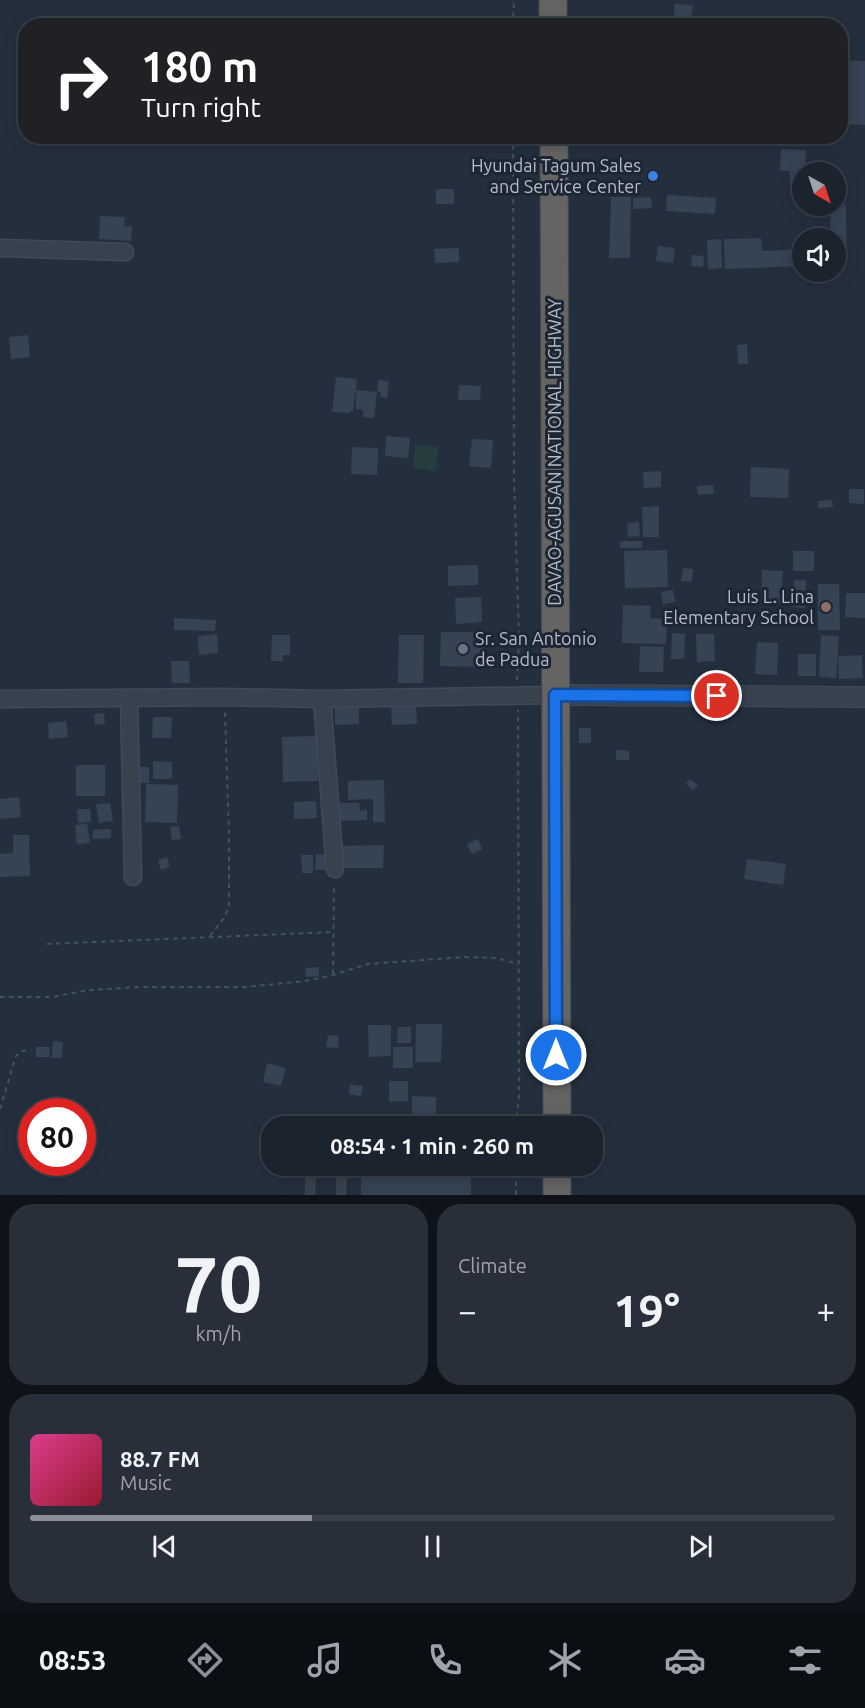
<!DOCTYPE html>
<html lang="en">
<head>
<meta charset="utf-8">
<style>
  :root { --surface:#1b232e; --page:#282f3a; --text:#f1f3f6; --muted:#a0a4aa; --line:#39404a; --accent:#8c9099 }
  body { margin:0; font-family:Ubuntu,sans-serif; background:var(--page); color:var(--text); height:100vh; display:flex; flex-direction:column; font-size:22px; white-space:nowrap }
  * { box-sizing:border-box; margin:0 }
  p { font-size:20px; color:var(--muted) }
  .icon { flex:none; width:33px; height:33px; fill:none; stroke:currentColor; stroke-width:2; stroke-linecap:round; stroke-linejoin:round }
  .map { position:relative; height:1195px; overflow:hidden }
  .details { display:flex; flex-direction:column; gap:9px; padding:9px; background:#0f1319; flex:1 }
  .details>* { flex:none }
  .banner { position:absolute; left:18px; top:18px; width:830px; height:126px; border-radius:24px; box-shadow:0 3px 15px #0003,0 0 0 2px var(--line); background:#202124; color:#fff; overflow:hidden }
  .needle { width:39px; rotate:141deg }
  .tools { position:absolute; left:792px; top:162px; display:grid; gap:12px }
  .tools a { display:grid; place-items:center; width:54px; height:54px; border-radius:50%; background:var(--surface); box-shadow:0 3px 15px #0003,0 0 0 2px var(--line); font-size:30px }
  .speed { position:absolute; left:18px; top:1098px; display:flex; gap:12px; font-size:30px; font-weight:700; text-align:center }
  .speed>* { display:grid; place-content:center; width:78px; height:78px; border-radius:50%; background:var(--surface); box-shadow:0 3px 15px #0003,0 0 0 2px var(--line); line-height:1 }
  .speed .limit { border:9px solid #d22; background:#fff; color:#111 }
  .pin { position:absolute; display:grid; place-items:center; width:51px; height:51px; color:#fff; margin:-26px; border:3px solid #fff; border-radius:50%; box-shadow:0 2px 6px #0007 }
  .me { position:absolute; width:66px; margin:-33px; rotate:0deg; stroke-linejoin:round; filter:drop-shadow(0 0 4px #0008) }
  .turn { display:flex; align-items:center; gap:21px; height:126px; padding:0 24px; font-size:27px }
  .turn .icon { width:78px; height:78px; stroke-width:2.5 }
  .turn b { display:block; font-size:42px; line-height:51px }
  .big { font-size:45px; font-weight:600; line-height:1.1 }
  .details .tile { flex:1; display:flex; flex-direction:column; justify-content:center; gap:9px; min-width:0; padding:0 21px; border-radius:24px; background:var(--page) }
  .details .dial { align-items:center; gap:0 }
  .dial b { font-size:78px; line-height:1 }
  .song { display:flex; align-items:center; gap:18px }
  .cover { width:72px; height:72px; border-radius:9px; background:linear-gradient(135deg,hsl(330 70% 55%),hsl(350 70% 35%)) }
  .played { height:6px; border-radius:3px; background:linear-gradient(90deg,var(--accent) 35%,var(--line) 35%) }
  .keys { display:flex; justify-content:space-around; direction:ltr }
  .heat { display:flex; justify-content:space-between; align-items:center; font-size:33px; direction:ltr }
  .details .tiles { flex:1; display:grid; gap:9px; grid-template-columns:1fr 1fr }
  .tile:last-child { grid-column:span 2 }
  .trip { position:absolute; left:261px; top:1116px; width:342px; height:60px; border-radius:24px; background:var(--surface); box-shadow:0 3px 15px #0003,0 0 0 2px var(--line); font-weight:600; line-height:60px; text-align:center }
  .tab-bar { display:flex; height:96px; justify-content:space-around; align-items:center; background:#0b0e12; color:var(--muted) }
  .tab-bar .icon { width:42px; height:42px }
  .tab-bar .on { color:var(--accent) }
  .tab-bar b { font-size:27px; color:var(--text) }
  .map>svg:first-child { display:block }
  .green { fill:#263c3f }
  .building { fill:#364354 }
  .lines { fill:none; stroke-linecap:round; stroke-linejoin:round }
  .service-casing { stroke:#414a57; stroke-width:10 }
  .minor-casing { stroke:#414a57; stroke-width:19 }
  .tertiary-casing { stroke:#414a57; stroke-width:22 }
  .trunk-casing { stroke:#434c59; stroke-width:29 }
  .path { stroke:#3f5557; stroke-width:2; stroke-dasharray:4.5 4.5; stroke-linecap:butt }
  .service { stroke:#38414e; stroke-width:8 }
  .minor { stroke:#38414e; stroke-width:16 }
  .tertiary { stroke:#38414e; stroke-width:20 }
  .trunk { stroke:#656462; stroke-width:27 }
  .route-casing { stroke:#114b97; stroke-width:15 }
  .route { stroke:#1a73e8; stroke-width:10 }
  .shop-dot { fill:#3f7fe0; stroke:#1d2633; stroke-width:2 }
  .education-dot { fill:#8d6e63; stroke:#1d2633; stroke-width:2 }
  .worship-dot { fill:#6b7280; stroke:#1d2633; stroke-width:2 }
  .labels { text-anchor:middle; stroke-width:6; stroke-linejoin:round; paint-order:stroke }
  .poi-label { font-size:18px; fill:#b4bcc9; stroke:#1d2633; text-anchor:end }
  .street-label { font-size:18px; fill:#b4bcc9; stroke:#1d2633 }
</style>
</head>
<body>
<div class="map">
<svg width="865" height="1195" viewBox="0 0 865 1195">
  <rect width="100%" height="100%" fill="#242f3e"/>
  <path class="green" d="M415,445L439,447L436,471L413,468Z"/>
  <g class="building">
    <path d="M675,4L693,5L691,23L673,21Z"/>
    <path d="M840,60L865,61V125L840,124Z"/>
    <path d="M608,136H625V144L608,143Z"/>
    <path d="M781,149L806,150L805,172H802V195H790V171H780Z"/>
    <rect x="436" y="189" width="18" height="15"/>
    <path d="M667,195L716,198L715,214L666,211Z"/>
    <path d="M611,197H631L630,258H609Z"/>
    <path d="M651,197L652,208L633,209V198Z"/>
    <path d="M846,204L847,265H836V238H831L830,206Z"/>
    <path d="M100,216L125,217L124,226H132L131,241L99,239Z"/>
    <path d="M761,238L762,251L802,249V266L725,269L724,239Z"/>
    <path d="M721,239L722,268L708,269L707,240Z"/>
    <path d="M658,246L675,248L673,263L656,261Z"/>
    <path d="M459,248V262L435,263L434,249Z"/>
    <path d="M692,255L704,256L703,267L691,266Z"/>
    <path d="M28,335L30,357L11,359L9,337Z"/>
    <path d="M747,344L748,364H738L737,345Z"/>
    <path d="M336,377L357,379L353,411H350V413L332,412Z"/>
    <path d="M378,380L389,381L387,398L380,397L381,392L377,391Z"/>
    <path d="M459,385L481,386L480,400H458Z"/>
    <path d="M356,390L377,392L374,418L363,417V410L356,409Z"/>
    <path d="M386,436L410,438L408,458L385,456Z"/>
    <path d="M472,439L493,440L491,468L469,466Z"/>
    <path d="M352,447L378,448L377,475L351,474Z"/>
    <path d="M751,467L789,469L788,498L750,497Z"/>
    <path d="M661,471V487L644,488L643,472Z"/>
    <path d="M713,485L714,494L698,495L697,486Z"/>
    <path d="M849,489H864V504L849,503Z"/>
    <path d="M832,500L833,507L818,508V501Z"/>
    <path d="M659,506V537H643L642,507Z"/>
    <path d="M639,522L640,536L628,537L627,523Z"/>
    <rect x="620" y="541" width="22" height="7"/>
    <path d="M667,550L668,587L625,588L624,551Z"/>
    <rect x="793" y="551" width="21" height="20"/>
    <path d="M478,565V585L448,586V566Z"/>
    <path d="M683,568L693,569L692,582L681,581Z"/>
    <path d="M762,570L783,571L781,604H761Z"/>
    <path d="M794,580H806L805,608L792,607Z"/>
    <path d="M818,584H839L840,630H818Z"/>
    <path d="M673,590L675,602L663,604L661,592Z"/>
    <path d="M846,593H865V618L845,617Z"/>
    <path d="M481,597L482,622L456,624L455,598Z"/>
    <path d="M623,605L651,606L650,618L667,619L666,644L622,643Z"/>
    <path d="M174,618L216,620L215,631L174,630Z"/>
    <path d="M441,632H485V667L440,666Z"/>
    <path d="M672,633L685,634L684,659H671Z"/>
    <path d="M217,634L218,653L199,655L198,636Z"/>
    <path d="M696,634H714L715,661L697,662Z"/>
    <path d="M272,635H290V655H283V661H271Z"/>
    <path d="M399,635H424L423,683H398Z"/>
    <path d="M821,635L839,636L836,678L819,677Z"/>
    <path d="M757,642L778,643L777,675L755,674Z"/>
    <path d="M640,646L664,647L663,672H639Z"/>
    <rect x="798" y="654" width="18" height="22"/>
    <path d="M862,655L863,678L839,679L838,656Z"/>
    <path d="M171,661H189L190,683H172Z"/>
    <path d="M416,704L417,724L392,725L391,706Z"/>
    <path d="M335,707H359V724L335,725Z"/>
    <path d="M104,713L105,724L95,725L94,714Z"/>
    <path d="M153,717H172L171,738H152Z"/>
    <path d="M66,721L68,737L49,739L48,723Z"/>
    <rect x="579" y="728" width="12" height="15"/>
    <path d="M317,736L318,781L283,782L282,737Z"/>
    <path d="M616,750L629,751V760H616Z"/>
    <path d="M153,761L172,762V779H153Z"/>
    <rect x="76" y="765" width="29" height="31"/>
    <rect x="134" y="767" width="15" height="16"/>
    <path d="M690,779L698,785L693,790L686,784Z"/>
    <path d="M384,780L385,822H373V799L348,800V781Z"/>
    <path d="M146,784L178,785L177,823L145,822Z"/>
    <path d="M19,797L21,817L0,819V799Z"/>
    <path d="M316,801L317,818L294,819V802Z"/>
    <path d="M110,803L113,821L99,823L96,804Z"/>
    <path d="M338,803H359L360,811L367,810V820L339,821Z"/>
    <path d="M77,809H90L91,822L78,823Z"/>
    <path d="M87,824L90,843L77,844L75,825Z"/>
    <path d="M179,826L181,839L172,840L170,827Z"/>
    <path d="M111,829V838L93,839V830Z"/>
    <path d="M13,835H29L30,876L0,877V854L13,853Z"/>
    <path d="M478,839L482,849L472,854L467,844Z"/>
    <path d="M384,845L383,868H342V846Z"/>
    <path d="M316,854L327,855L326,870H315Z"/>
    <path d="M301,855H313V873H302Z"/>
    <path d="M167,857L170,867L161,870L158,860Z"/>
    <path d="M747,859L786,864L783,885L744,879Z"/>
    <path d="M319,967V976L306,977L305,968Z"/>
    <path d="M416,1024H442L441,1062H415Z"/>
    <path d="M368,1025H391V1056L369,1057Z"/>
    <path d="M398,1027H411V1043H397Z"/>
    <path d="M328,1035L339,1036L338,1048L326,1047Z"/>
    <path d="M53,1041L63,1042L62,1058H52Z"/>
    <path d="M36,1047H49L50,1057H36Z"/>
    <rect x="393" y="1047" width="20" height="21"/>
    <path d="M267,1063L286,1068L281,1086L263,1082Z"/>
    <path d="M389,1081H408V1101L389,1102Z"/>
    <path d="M350,1084L363,1086L361,1096L349,1094Z"/>
    <path d="M412,1096L436,1097V1114H412Z"/>
    <rect x="385" y="1117" width="104" height="9"/>
    <rect x="361" y="1166" width="110" height="29"/>
  </g>
  <g class="lines">
    <g class="service-casing">
      <g id="service">
        <path d="M310,1195L311,1166"/>
        <path d="M341,1195L342,1166"/>
      </g>
    </g>
    <g class="minor-casing">
      <g id="minor">
        <path d="M0,248L125,252"/>
        <path d="M129,698L133,877"/>
        <path d="M0,699L225,697L322,699L555,695"/>
        <path d="M322,699L335,869"/>
      </g>
    </g>
    <g class="tertiary-casing">
      <path id="tertiary" d="M555,695L865,697"/>
    </g>
    <g class="trunk-casing">
      <g id="trunk">
        <path d="M553,0V26"/>
        <path d="M554,136L557,1126"/>
        <path d="M557,1166V1195"/>
      </g>
    </g>
    <g class="path">
      <path d="M513,26L514,0"/>
      <path d="M513,136L514,478L519,637L517,680"/>
      <path d="M210,936L224,918L229,907V836L225,712"/>
      <path d="M47,944L333,932"/>
      <path d="M333,974L334,884"/>
      <path d="M0,997H52L89,990L140,987H246L305,981L333,975L368,964L464,957L497,958L518,964"/>
      <path d="M0,1109L16,1056L21,1051L31,1050"/>
      <path d="M516,1126L519,1096L518,710"/>
      <path d="M516,1195V1166"/>
    </g>
    <use href="#service" class="service"/>
    <use href="#minor" class="minor"/>
    <use href="#tertiary" class="tertiary"/>
    <use href="#trunk" class="trunk"/>
  </g>
  <g class="lines">
    <g class="route-casing">
      <path id="route" d="M556,1055L555,695L717,696"/>
    </g>
    <use href="#route" class="route"/>
  </g>
  <circle class="shop-dot" cx="653" cy="176" r="6"/>
  <circle class="education-dot" cx="826" cy="607" r="6"/>
  <circle class="worship-dot" cx="463" cy="649" r="6"/>
  <g class="labels">
    <g class="poi-label">
      <text x="641" y="172">Hyundai Tagum Sales<tspan x="641" dy="21">and Service Center</tspan></text>
      <text x="814" y="603">Luis L. Lina<tspan x="814" dy="21">Elementary School</tspan></text>
      <text x="475" y="645" text-anchor="start">Sr. San Antonio<tspan x="475" dy="21">de Padua</tspan></text>
    </g>
    <g class="street-label">
      <text transform="translate(555 452) rotate(-90)" y="6">DAVAO-AGUSAN NATIONAL HIGHWAY</text>
    </g>
  </g>
</svg>
<div class="tools">
<a><svg class="needle" viewBox="-14 -14 28 28"><path d="M0-13l5 13h-10z" fill="#e53935"/><path d="M0 13l5-13h-10z" fill="#a0a4aa"/></svg></a>
<a><svg class="icon" aria-label="sound" viewBox="0 0 24 24"><path d="M4 9h4l5-4v14l-5-4H4zM17 9q2 3 0 6"/></svg></a>
</div>
<div class="speed"><div class="limit">80</div></div>
<div class="pin" style="left:717px;top:696px;background:#d93025"><svg class="icon" aria-label="arrive" viewBox="0 0 24 24"><path d="M6 21V4h12l-3 4 3 4H6"/></svg></div>
<svg class="me" style="left:556px;top:1055px" viewBox="-20 -20 40 40"><circle r="17" fill="#1a73e8" stroke="#fff" stroke-width="3"/><path d="M0-11L8 9 0 5-8 9z" fill="#fff"/></svg>
<div class="trip">08:54 · 1 min · 260 m</div>
<div class="banner">
<div class="turn"><svg class="icon" aria-label="right" viewBox="0 0 24 24"><path d="M7 20v-9h11M14 6l5 5-5 5"/></svg><div><b>180 m</b>Turn right</div></div>
</div>
</div>
<section class="details">
<div class="tiles">
<div class="tile dial"><b>70</b><p>km/h</p></div>
<div class="tile"><p>Climate</p>
<div class="heat"><a>−</a><b class="big">19°</b><a>+</a></div>
</div>
<div class="tile">
<div class="song"><i class="cover"></i><div><b>88.7 FM</b><p>Music</p></div></div>
<div class="played"></div>
<div class="keys"><svg class="icon" aria-label="previous" viewBox="0 0 24 24"><path d="M18 5L8 12l10 7zM5 5v14"/></svg><svg class="icon" aria-label="pause" viewBox="0 0 24 24"><path d="M8 5v14M16 5v14"/></svg><svg class="icon" aria-label="next" viewBox="0 0 24 24"><path d="M6 5l10 7-10 7zM19 5v14"/></svg></div>
</div>
</div>
</section>
<nav class="tab-bar">
<b>08:53</b>
<svg class="icon on" aria-label="directions" viewBox="0 0 24 24"><path d="M12 3l9 9-9 9-9-9zM9 14v-3h6M13 9l2 2-2 2"/></svg>
<svg class="icon" aria-label="music" viewBox="0 0 24 24"><path d="M9 18V5l10-2v13"/><circle cx="6" cy="18" r="3"/><circle cx="16" cy="16" r="3"/></svg>
<svg class="icon" aria-label="phone" viewBox="0 0 24 24"><path d="M5 4h4l2 5-3 2q2 4 5 5l2-3 5 2v4C11 20 4 13 5 4z"/></svg>
<svg class="icon" aria-label="climate" viewBox="0 0 24 24"><path d="M12 3v18M4 7l16 10M4 17L20 7"/></svg>
<svg class="icon" aria-label="car" viewBox="0 0 24 24"><path d="M5 17H2v-5l4-1 3-4h7l3 4 3 1v5h-3M9 17h6M6 11h13"/><circle cx="7" cy="17" r="2"/><circle cx="17" cy="17" r="2"/></svg>
<svg class="icon" aria-label="filters" viewBox="0 0 24 24"><path d="M4 7h16M4 17h16"/><circle cx="9" cy="7" r="2"/><circle cx="15" cy="17" r="2"/></svg>
</nav>
</body>
</html>
